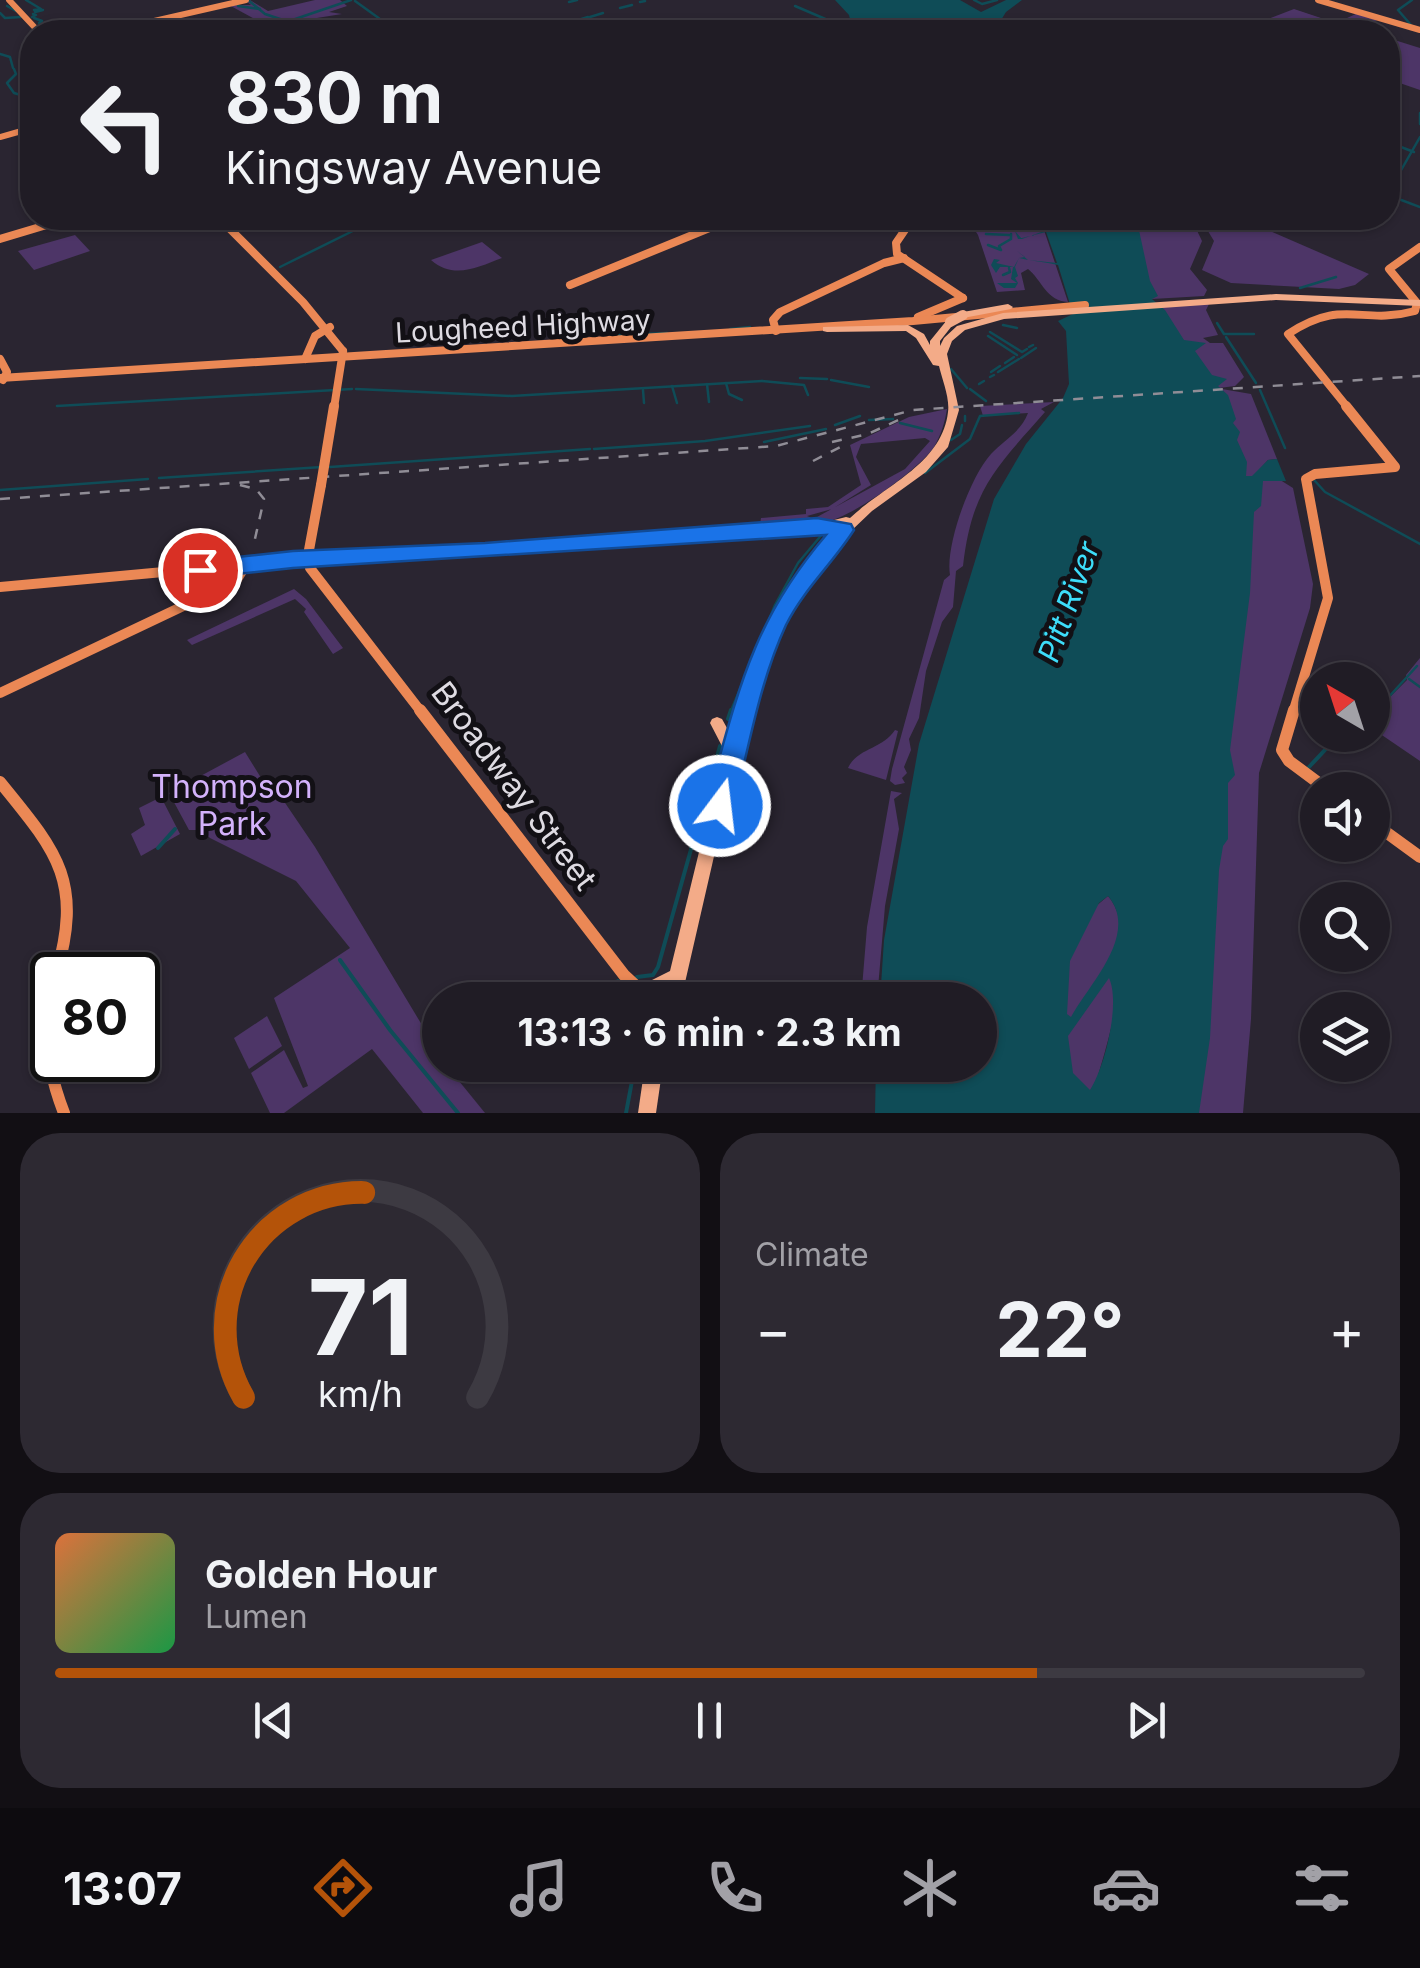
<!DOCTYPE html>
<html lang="en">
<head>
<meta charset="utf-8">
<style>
  :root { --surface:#201c25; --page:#2d2932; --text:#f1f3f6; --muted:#a2a1a7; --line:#3d3a42; --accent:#b45309 }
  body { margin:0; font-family:Inter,sans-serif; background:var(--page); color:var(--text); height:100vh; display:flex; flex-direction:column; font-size:38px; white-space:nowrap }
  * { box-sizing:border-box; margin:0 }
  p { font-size:32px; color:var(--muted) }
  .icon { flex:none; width:55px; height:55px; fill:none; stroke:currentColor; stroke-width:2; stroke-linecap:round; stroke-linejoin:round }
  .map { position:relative; height:1113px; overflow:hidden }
  .details { display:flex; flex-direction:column; gap:20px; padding:20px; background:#120f14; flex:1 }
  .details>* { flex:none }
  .hud { position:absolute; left:20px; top:20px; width:1380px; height:210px; border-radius:40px; box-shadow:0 2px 8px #0004,0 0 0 2px var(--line); background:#201c25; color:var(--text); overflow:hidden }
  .needle { width:65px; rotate:321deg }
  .controls { position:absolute; left:1300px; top:662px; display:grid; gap:20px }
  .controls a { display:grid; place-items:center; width:90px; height:90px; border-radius:50%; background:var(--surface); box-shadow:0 2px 8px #0004,0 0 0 2px var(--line); font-size:50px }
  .speed { position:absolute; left:30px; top:952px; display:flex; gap:20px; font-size:50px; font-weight:700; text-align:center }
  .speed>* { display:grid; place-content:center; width:130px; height:130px; border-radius:50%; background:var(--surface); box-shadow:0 2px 8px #0004,0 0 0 2px var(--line); line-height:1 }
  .speed .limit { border:5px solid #111; border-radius:15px; background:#fff; color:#111 }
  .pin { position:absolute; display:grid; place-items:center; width:85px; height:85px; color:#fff; margin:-42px; border:5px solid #fff; border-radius:50%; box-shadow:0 2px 10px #0007 }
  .me { position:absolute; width:110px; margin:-55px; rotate:15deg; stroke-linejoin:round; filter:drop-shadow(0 0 8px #0008) }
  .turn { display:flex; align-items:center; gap:35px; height:210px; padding:0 40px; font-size:45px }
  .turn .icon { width:130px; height:130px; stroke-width:2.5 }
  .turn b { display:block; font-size:70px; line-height:85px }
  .big { font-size:75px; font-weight:700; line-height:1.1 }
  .details .tile { flex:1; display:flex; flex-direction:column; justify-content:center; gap:15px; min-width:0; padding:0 35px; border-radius:40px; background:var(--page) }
  .details .dial { align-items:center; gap:0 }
  .dial svg { height:260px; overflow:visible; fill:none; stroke:var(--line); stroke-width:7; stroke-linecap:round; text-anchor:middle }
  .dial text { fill:var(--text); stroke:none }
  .song { display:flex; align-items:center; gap:30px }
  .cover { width:120px; height:120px; border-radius:15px; background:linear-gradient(135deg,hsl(20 70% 55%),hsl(140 70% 35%)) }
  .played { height:10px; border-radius:5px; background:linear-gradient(90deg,var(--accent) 75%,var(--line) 75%) }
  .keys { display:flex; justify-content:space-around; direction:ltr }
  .heat { display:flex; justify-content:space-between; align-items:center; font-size:55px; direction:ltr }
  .details .tiles { flex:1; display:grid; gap:20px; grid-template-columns:1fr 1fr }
  .tile:last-child { grid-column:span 2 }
  .trip { position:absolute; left:422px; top:982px; width:575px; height:100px; border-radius:50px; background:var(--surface); box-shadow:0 2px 8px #0004,0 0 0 2px var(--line); font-weight:700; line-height:100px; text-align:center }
  .tab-bar { display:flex; height:160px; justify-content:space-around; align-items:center; background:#0d0b0f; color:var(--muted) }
  .tab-bar .icon { width:70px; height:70px }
  .tab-bar .current { color:var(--accent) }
  .tab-bar b { font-size:45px; color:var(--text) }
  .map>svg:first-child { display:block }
  .green { fill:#4d3567 }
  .water { fill:#0f4c57; fill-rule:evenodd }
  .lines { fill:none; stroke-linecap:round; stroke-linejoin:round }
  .stream-far1 { stroke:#0f4c57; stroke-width:2.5 }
  .stream { stroke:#0f4c57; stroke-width:4 }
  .major-far3 { stroke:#eb8855; stroke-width:6 }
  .major-far2 { stroke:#eb8855; stroke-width:8 }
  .major-far1 { stroke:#eb8855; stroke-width:10 }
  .major { stroke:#eb8855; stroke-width:12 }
  .highway { fill:#f3ab88; fill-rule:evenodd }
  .rail { stroke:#908d96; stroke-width:2.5; stroke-dasharray:10 10; stroke-linecap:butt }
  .major-bridge-far1 { stroke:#eb8855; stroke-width:8 }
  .major-bridge { stroke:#eb8855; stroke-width:10 }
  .highway-bridge { stroke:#f3ab88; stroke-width:10 }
  .route { fill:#1a73e8; stroke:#114b97; stroke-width:2.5 }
  .labels { text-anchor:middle; stroke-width:10; stroke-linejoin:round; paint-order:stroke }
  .street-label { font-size:28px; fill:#dedbe2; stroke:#121015 }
  .water-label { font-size:30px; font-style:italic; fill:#3dddfa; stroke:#121015 }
  .near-street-label { font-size:32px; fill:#dedbe2; stroke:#121015 }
  .near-park-label { font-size:32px; fill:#d3b2fb; stroke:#121015 }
</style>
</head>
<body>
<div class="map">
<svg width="1420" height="1113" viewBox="0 0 1420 1113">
  <rect width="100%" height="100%" fill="#2a2531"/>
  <g class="green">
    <path d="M250,0L268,11L315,0H340L347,6L329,12L342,14L298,21L311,30L248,32L265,27L257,26L260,22L229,5H251L246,1Z"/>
    <path d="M1294,9L1336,23L1358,13L1379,19L1359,29L1368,32H1235Z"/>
    <path d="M1388,38L1420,48V90L1388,79Z"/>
    <path d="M967,218H1040L1068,302C1046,301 1042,280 1028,269L1021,273L1025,290L997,292L978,235Z"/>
    <path d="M1129,218H1191L1202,241L1190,269L1207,290L1204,296L1152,299Z"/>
    <path d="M1200,218H1240L1369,274L1355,285L1339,289L1231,283L1202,270L1214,241Z"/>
    <path d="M75,235L90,251L34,270L18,251Z"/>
    <path d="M482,242L502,258C478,267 454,280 431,260Z"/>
    <path d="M1209,304L1206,310L1218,335L1203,338L1210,343H1223L1244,377L1235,386L1219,388L1157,306Z"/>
    <path d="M1222,389L1251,394L1277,459L1268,460L1244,486Z"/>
    <path d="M1054,402L1041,409L1045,412C996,468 972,488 963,566L956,571L953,607L942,622L926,671L919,718L909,739L911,750L904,767L907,773L902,778L905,783L895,785L890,781L892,769L944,580L950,575C945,546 970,477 991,454C1004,440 1021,432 1028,413L983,416L980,406Z"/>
    <path d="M947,409C945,422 941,435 934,447C917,471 850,519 822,523L817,517L905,469L930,441L925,438L861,444L856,457L871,485L832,509L807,516L812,518L811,523L760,525L761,518L806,514V509L828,507L861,485L850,445L909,417Z"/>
    <path d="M1265,477L1277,478L1293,488L1313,584L1310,608L1259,773L1251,1019L1243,1113H1184L1242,503Z"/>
    <path d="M294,589L306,599L343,648L333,654L304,612L306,609L295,599L192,645L187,640Z"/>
    <path d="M1420,658V761L1373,729L1372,715L1407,680L1406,675Z"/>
    <path d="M895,730L898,731L886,780L848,768C857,748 883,749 895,730Z"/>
    <path d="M245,752L271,794H279L315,847L440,1055V1065H446L485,1113H423L372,1049L284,1113H270L251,1073L284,1050L303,1088L308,1086L274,998L350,948L296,881L210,838L201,830H189L169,793Z"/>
    <path d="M891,791L902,793L894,799L899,829L885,906L877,1000H861L867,927Z"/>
    <path d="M161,797L180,834L141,856L131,834L145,825L139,808Z"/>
    <path d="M1108,896C1144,937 1104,1055 1090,1102L1060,1063L1057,982L1095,907Z"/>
    <path d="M267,1016L282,1046L249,1069L234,1038Z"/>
  </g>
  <g class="water">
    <path d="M835,0H960L981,12L1006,0H1022L1006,12L998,25L1006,32H853L849,15Z"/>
    <path d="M1039,218H1142L1137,221L1150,281L1158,296L1152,299L1165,310L1184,340L1206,343L1195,351L1212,375L1227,379L1218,386L1228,395L1236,419L1233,423L1240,432L1237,440L1247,462L1246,476H1252L1268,460L1277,459L1286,481H1263L1261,506L1254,512L1250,593L1230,750L1235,775L1228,783V839L1223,846L1219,870L1210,1038L1199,1113H875L876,1065H980V1000H880L884,940L919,744L994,499L1026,444L1063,398L1069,384L1066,331L1058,321L1073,314L1058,265C1045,262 1031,261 1019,258L1015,267L1018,276L1015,278L1018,283L1015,288H1004L997,283H1017L1011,279L1013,267H1000L996,273L991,265L994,259L1000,260L996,263L1014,267L1019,258L1025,257L1017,251L1028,260L1057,263L1046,232L1018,239L1015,231L1010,236L1015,231L1022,239L1044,231ZM1108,896C1140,934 1089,984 1071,1017L1067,1014L1070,961L1099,903ZM1109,978C1121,1004 1104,1069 1090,1090L1073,1073L1068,1036Z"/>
  </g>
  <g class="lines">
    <g class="stream-far1">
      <path d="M26,0L41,9L34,10H43L35,12"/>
      <path d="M248,0L265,14L286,21"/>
      <path d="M974,0L982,4L997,0"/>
      <path d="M355,1L380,19"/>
      <path d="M569,2L577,0"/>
      <path d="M640,2L645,1"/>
      <path d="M7,6L16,11"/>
      <path d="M238,6L260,9"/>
      <path d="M795,6L837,24L815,32"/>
      <path d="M620,8L632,5"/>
      <path d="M0,13L5,18L21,17"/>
      <path d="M32,17L36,15L33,14"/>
      <path d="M590,17L603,13"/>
      <path d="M34,18L42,21L39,23"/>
      <path d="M382,20L396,30"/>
      <path d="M568,23L588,17"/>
      <path d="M1411,25L1398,10L1412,0"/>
      <path d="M172,32H211"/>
      <path d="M257,32L351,0"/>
      <path d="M720,32H728"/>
      <path d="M780,32L803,29L813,32"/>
      <path d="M0,54L10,57L13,68"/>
      <path d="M14,69L16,74L7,83L14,93L24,96L25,102"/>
      <path d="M1420,113V124"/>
      <path d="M1388,142L1414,152"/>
      <path d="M1388,193L1420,137"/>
      <path d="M1388,195L1420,207"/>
      <path d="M986,234L1009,235"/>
      <path d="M988,245L1001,250L999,246L1011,239V234"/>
      <path d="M280,267L379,218"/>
      <path d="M1003,275L1010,272L1009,268"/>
      <path d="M1300,288L1336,277"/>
      <path d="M1217,323L1224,334"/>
      <path d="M1003,325L1017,328"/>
      <path d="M730,329L750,327"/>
      <path d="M990,332L1022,352L1027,349"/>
      <path d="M1224,334H1254"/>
      <path d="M619,335L667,333"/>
      <path d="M988,336L1017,355"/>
      <path d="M1226,337L1256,383"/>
      <path d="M1029,347L1033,345"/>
      <path d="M1021,358L1036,348"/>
      <path d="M1005,363L1014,357"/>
      <path d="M951,369L967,388"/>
      <path d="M991,372L1000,366"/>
      <path d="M998,372L1019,359"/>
      <path d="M990,377L994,375"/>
      <path d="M800,378L827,379"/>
      <path d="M831,380L869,387"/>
      <path d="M762,381L804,385L808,395"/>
      <path d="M726,383L729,394L742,400"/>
      <path d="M707,384L709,402"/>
      <path d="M979,384L984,381"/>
      <path d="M672,386L677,403"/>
      <path d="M356,389L512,396L762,381"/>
      <path d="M970,389L986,401"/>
      <path d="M643,390L644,403"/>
      <path d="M1260,390L1285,448"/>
      <path d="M57,406L352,389"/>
      <path d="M965,416V421"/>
      <path d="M869,420L893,419"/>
      <path d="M900,423L932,431"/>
      <path d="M835,425L860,416"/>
      <path d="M951,440L960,434L962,425"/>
      <path d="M764,442L826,429"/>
      <path d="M594,449L705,441L810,426"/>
      <path d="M330,467L590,449"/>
      <path d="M925,473L970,439L980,416L1019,413"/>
      <path d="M159,478L322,467"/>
      <path d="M1315,481L1325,492L1420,544"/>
      <path d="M0,490L148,479"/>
      <path d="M1409,679L1420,687"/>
      <path d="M1386,700L1417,666"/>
      <path d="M1372,707L1384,702"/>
      <path d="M730,713L775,605L798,563L824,532"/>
    </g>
    <g class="stream">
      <path d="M728,719L731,710"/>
      <path d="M1309,767L1339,735"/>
      <path d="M158,848L175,829"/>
      <path d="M340,960L390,1030L458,1113"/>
      <path d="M637,977L653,975L658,967L720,746"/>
      <path d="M618,981L622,1000"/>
      <path d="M626,1113L635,1065"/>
    </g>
    <g class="major-far3">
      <path d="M9,0L39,32"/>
      <path d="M1318,0L1420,30"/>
      <path d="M106,32L246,0"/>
      <path d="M0,137L32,128"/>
    </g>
    <g class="major-far2">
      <path d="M219,218L303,302L343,351"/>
      <path d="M913,218L896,243L897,254L963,298"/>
      <path d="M0,239L70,218"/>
      <path d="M570,285L734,218"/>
      <path d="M918,317L963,298"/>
      <path d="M776,331L773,320L780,312L884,263L904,258"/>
      <path d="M0,359L7,372L3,380"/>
      <path d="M305,359L315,336L330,327"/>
      <path d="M0,378L913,321L1085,305"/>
      <path d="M1348,408L1288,334C1344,297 1360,326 1415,311L1417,303L1389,269L1420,247"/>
    </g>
    <g class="major-far1">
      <path d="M321,485L309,550L310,568L422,713"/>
      <path d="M0,587L293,560L832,527"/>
      <path d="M0,693L236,581L247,563"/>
      <path d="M1293,713L1328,598L1306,479L1315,474L1395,467L1346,406"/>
    </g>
    <g class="major">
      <path d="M420,710L624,975L637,987L673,997"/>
      <path d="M1294,710L1282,750L1289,761L1328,790"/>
      <path d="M0,782C58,853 83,881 56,975"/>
      <path d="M1372,822L1420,857"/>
      <path d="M52,985C41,1028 48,1072 64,1113"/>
    </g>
    <g class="highway">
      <path d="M1276,294L1420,300V306L1276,300L1004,319L965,330L952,341L947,354L959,410L948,447L926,472L872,511L829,552L797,596L771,649L715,852L681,1000H663L666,991L660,994L663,1000H644L639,991L642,985L670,971L699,852L728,752L724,750L710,723L712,719L717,717L722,719L732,737L757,649L787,590L828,539L820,526L822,523L846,517L850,518C885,485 942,464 948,412C950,398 942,379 939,366L933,365L916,338L906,331L827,332L823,331V327L908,325L924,334L930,345V341L947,320H953L955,322L940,341V346L944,338L957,326L1003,313Z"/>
      <path d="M1008,304L1013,307L1011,309L963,318L958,315L963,312Z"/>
      <path d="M645,1065H663L656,1113H638Z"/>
    </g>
    <g class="rail">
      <path d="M832,442L868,434L907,416"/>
      <path d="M813,461L848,443"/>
      <path d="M240,485L256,489L264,499L254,543"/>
      <path d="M0,499L776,446L913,410L1420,376"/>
    </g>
    <path class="major-bridge-far1" d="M334,408L343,351"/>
    <path class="major-bridge" d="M321,485L334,406"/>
    <path class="highway-bridge" d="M950,322L963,315"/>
  </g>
  <path class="route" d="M817,518L851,524L854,530C833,563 804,589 786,625C760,681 749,746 734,806L730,814L720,818L710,814L706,806C737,696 750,624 826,535L293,568L200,578L188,570L200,561L293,551L485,543Z"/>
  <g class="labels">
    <g class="street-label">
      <text transform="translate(523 326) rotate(-3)" y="10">Lougheed Highway</text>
    </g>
    <g class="water-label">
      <text transform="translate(1069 602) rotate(-70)" y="10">Pitt River</text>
    </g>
    <g class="near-street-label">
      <text transform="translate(514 786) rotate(53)" y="11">Broadway Street</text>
    </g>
    <g class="near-park-label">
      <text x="232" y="798">Thompson<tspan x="232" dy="37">Park</tspan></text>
    </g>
  </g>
</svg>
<div class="controls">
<a><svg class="needle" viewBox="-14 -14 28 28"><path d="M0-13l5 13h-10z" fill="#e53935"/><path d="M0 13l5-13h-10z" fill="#a2a1a7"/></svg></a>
<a><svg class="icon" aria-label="sound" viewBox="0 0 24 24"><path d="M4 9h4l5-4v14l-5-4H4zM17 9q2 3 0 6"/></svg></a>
<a><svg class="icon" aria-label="search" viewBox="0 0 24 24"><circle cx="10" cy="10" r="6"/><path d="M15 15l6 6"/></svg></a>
<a><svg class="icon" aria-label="layers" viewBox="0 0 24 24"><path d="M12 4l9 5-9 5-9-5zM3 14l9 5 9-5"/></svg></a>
</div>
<div class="speed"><div class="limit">80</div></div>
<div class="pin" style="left:200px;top:570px;background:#d93025"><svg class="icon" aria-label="arrive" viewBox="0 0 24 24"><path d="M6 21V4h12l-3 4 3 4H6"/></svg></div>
<svg class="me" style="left:720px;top:806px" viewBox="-20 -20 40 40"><circle r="17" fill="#1a73e8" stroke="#fff" stroke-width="3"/><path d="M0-11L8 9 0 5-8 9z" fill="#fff"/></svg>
<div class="trip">13:13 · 6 min · 2.3 km</div>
<div class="hud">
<div class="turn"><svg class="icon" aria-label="left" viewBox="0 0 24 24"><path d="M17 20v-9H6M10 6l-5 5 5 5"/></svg><div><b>830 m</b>Kingsway Avenue</div></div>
</div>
</div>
<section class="details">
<div class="tiles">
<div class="tile dial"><svg viewBox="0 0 100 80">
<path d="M14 69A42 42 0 1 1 86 69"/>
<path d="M14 69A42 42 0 0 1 51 6" stroke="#b45309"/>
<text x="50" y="56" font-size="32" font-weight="700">71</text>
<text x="50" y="72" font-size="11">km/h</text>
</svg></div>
<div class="tile"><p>Climate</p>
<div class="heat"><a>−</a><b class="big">22°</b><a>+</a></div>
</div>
<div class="tile">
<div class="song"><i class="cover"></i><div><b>Golden Hour</b><p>Lumen</p></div></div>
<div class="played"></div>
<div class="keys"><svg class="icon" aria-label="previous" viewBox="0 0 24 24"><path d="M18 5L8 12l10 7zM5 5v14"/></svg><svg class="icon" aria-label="pause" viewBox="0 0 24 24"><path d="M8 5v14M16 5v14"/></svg><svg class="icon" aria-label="next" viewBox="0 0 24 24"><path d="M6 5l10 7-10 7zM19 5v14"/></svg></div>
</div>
</div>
</section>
<nav class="tab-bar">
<b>13:07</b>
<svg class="icon current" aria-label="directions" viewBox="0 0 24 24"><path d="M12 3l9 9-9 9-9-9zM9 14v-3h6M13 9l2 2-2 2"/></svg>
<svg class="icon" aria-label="music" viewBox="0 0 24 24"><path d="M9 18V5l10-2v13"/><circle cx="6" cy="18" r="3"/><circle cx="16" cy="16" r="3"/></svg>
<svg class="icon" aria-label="phone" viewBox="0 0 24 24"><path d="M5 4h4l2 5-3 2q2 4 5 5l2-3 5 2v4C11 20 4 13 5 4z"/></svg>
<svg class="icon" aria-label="climate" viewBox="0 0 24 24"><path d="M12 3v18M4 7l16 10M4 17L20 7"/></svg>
<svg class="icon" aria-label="car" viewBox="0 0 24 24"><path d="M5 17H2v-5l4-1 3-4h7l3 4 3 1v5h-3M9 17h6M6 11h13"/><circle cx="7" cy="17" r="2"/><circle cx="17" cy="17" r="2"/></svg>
<svg class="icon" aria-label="filters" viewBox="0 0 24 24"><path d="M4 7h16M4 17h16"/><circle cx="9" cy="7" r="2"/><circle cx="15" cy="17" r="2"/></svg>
</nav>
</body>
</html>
